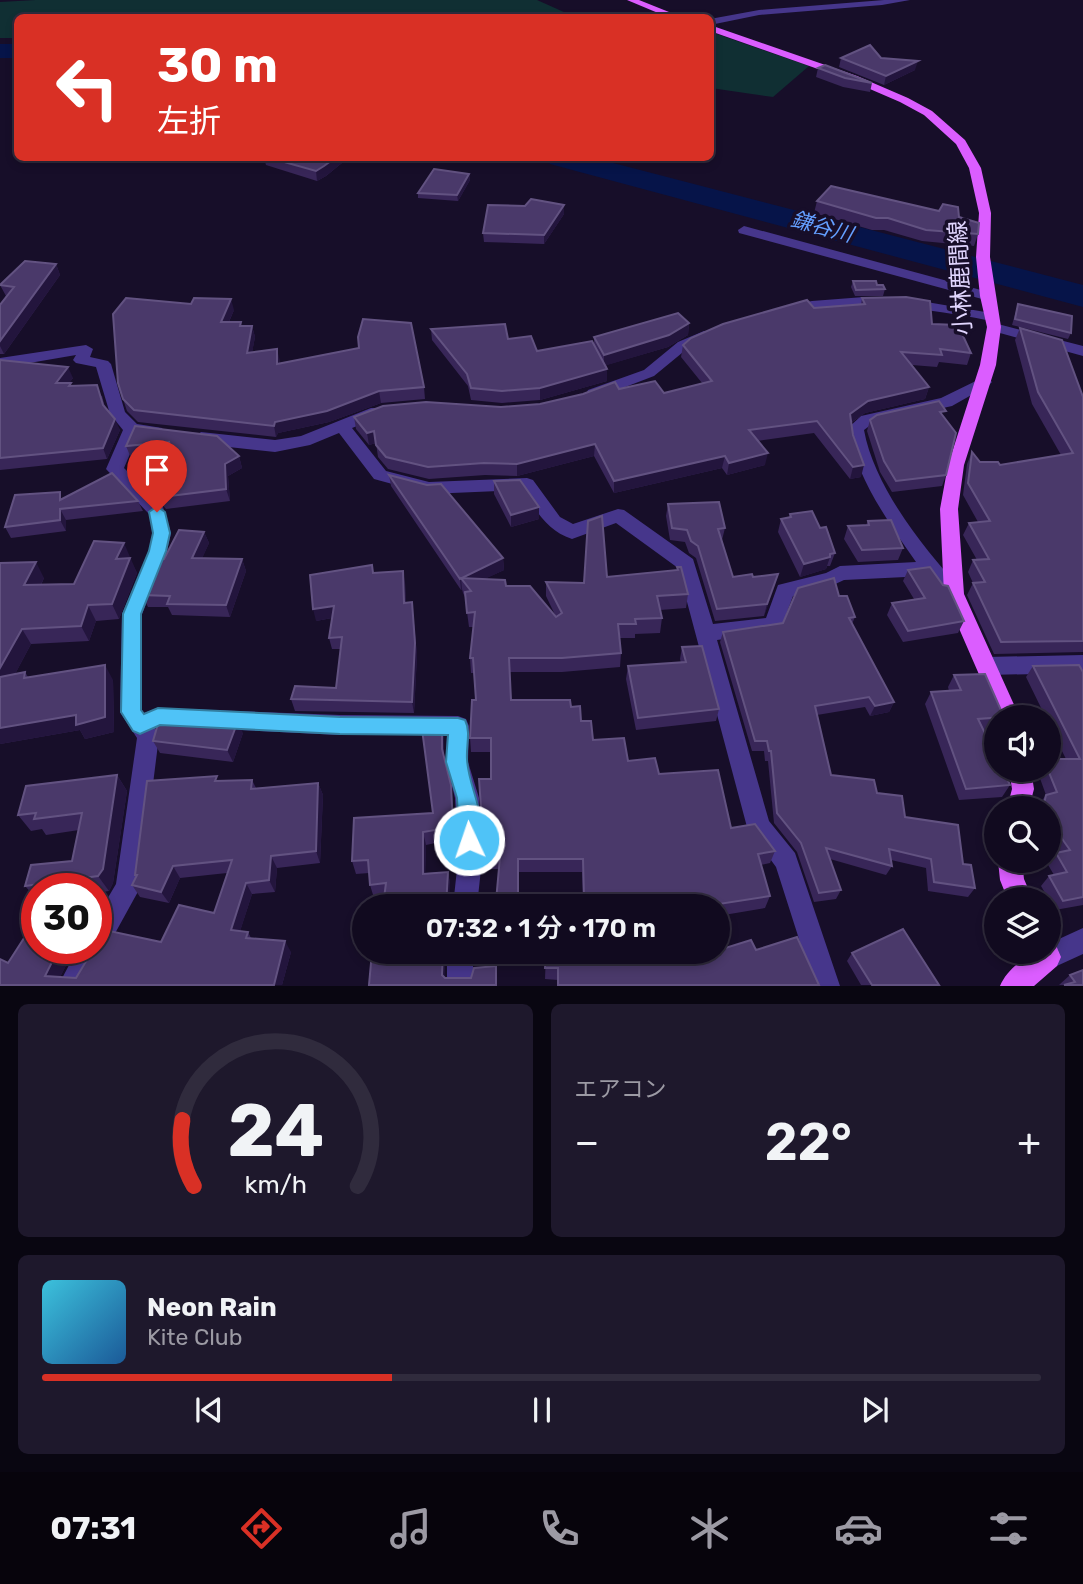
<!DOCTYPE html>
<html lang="ja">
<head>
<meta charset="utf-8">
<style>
  :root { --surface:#110a1f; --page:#1e182c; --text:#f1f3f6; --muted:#9c9aa4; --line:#302b3d; --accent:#d93025 }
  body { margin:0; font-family:Rubik,"Noto Sans JP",sans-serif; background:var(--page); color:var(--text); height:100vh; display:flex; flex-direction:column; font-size:26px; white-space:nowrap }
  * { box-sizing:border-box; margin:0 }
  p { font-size:23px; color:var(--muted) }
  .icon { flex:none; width:38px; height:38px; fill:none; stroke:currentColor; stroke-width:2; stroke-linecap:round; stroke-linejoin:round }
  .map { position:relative; height:986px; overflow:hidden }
  .panel { display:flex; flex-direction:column; gap:18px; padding:18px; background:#090611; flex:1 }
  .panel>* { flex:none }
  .top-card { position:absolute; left:14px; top:14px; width:700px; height:147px; border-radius:10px; box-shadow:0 4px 10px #0003,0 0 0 2px var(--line); background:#d93025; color:#fff; overflow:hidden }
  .controls { position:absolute; left:984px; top:705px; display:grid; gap:14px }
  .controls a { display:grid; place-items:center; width:77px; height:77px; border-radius:50%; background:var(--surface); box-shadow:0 4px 10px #0003,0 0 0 2px var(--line); font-size:35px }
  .speed { position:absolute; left:21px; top:873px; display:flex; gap:14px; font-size:35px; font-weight:700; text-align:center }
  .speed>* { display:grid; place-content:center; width:91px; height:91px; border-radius:50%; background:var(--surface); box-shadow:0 4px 10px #0003,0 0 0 2px var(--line); line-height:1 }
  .speed .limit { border:10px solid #d22; background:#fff; color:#111 }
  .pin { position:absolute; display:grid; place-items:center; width:60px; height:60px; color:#fff; margin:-72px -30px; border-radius:50% 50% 50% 0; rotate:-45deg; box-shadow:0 0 7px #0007 }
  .pin .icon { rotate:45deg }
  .me { position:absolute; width:77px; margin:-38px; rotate:357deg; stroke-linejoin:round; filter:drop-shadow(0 0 5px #0008) }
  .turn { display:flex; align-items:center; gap:24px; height:147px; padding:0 28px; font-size:32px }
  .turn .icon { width:91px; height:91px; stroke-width:2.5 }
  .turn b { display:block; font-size:49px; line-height:60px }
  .big { font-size:52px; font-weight:600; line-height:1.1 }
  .panel .widget { flex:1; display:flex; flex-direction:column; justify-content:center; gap:10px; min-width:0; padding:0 24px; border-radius:10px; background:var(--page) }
  .panel .dial { align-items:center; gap:0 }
  .dial svg { height:182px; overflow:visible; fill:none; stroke:var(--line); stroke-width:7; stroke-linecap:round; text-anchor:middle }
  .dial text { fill:var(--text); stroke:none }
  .song { display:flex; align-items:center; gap:21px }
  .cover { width:84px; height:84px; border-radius:10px; background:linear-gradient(135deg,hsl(190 70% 55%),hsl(210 70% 35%)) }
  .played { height:7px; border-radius:4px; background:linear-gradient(90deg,var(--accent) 35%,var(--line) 35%) }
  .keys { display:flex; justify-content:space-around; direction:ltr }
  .heat { display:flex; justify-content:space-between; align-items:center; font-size:38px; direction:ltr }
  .panel .tiles { flex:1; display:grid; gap:18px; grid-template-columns:1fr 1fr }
  .widget:last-child { grid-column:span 2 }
  .trip { position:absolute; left:352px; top:894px; width:378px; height:70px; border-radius:35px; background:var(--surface); box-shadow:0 4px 10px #0003,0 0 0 2px var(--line); font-weight:600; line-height:70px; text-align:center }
  .menu { display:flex; height:112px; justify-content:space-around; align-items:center; background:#07040c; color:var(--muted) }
  .menu .icon { width:49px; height:49px }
  .menu .selected { color:var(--accent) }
  .menu b { font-size:32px; color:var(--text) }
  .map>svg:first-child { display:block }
  .green { fill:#102f33 }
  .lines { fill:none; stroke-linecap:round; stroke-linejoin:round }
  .river { fill:#061449; fill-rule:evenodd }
  .minor { fill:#46368b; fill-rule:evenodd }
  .major { fill:#db5dff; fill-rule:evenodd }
  .wall { fill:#382658 }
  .shaded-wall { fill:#23153d }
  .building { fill:#4a396a; stroke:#625281; stroke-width:2 }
  .route { fill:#4fc3f7; stroke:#337fa1; stroke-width:2 }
  .labels { text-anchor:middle; stroke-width:7; stroke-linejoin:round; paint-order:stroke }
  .far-water-label { font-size:21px; font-style:italic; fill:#649fff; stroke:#170e29 }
  .street-label { font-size:23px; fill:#e1d6ff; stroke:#170e29 }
</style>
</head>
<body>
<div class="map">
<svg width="1083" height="986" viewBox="0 0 1083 986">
  <rect width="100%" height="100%" fill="#170e29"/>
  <g class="green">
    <path d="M36,0H537L575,17L18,18L17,38H0V2Z"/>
    <path d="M711,32L809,66L773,97L711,88Z"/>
  </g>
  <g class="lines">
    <g class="river">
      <rect x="0" y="44" width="18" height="14"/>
      <path d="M546,158H594L1083,285V307L550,164Z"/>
    </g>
    <g class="minor">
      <path d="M884,0H910L882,5L759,15L710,25V19L759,10Z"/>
      <path d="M744,226L992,293L994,296L992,299H982L739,233L738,230Z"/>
      <path d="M864,297L915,300L991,313L998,317L991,321C922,307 856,300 787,314L780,310L782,307L812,301Z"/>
      <path d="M994,323L1083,346V356L989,330L987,327Z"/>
      <path d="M704,331L709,332L711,335L709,338L688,348L654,376L594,399L586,394L588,390L644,370L678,342Z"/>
      <path d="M86,345L93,349L90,357L108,361L111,364L125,412L137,424L162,428L164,432L156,437L138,435L124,468L163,507L171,533L167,551L142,614V710L144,713L158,708L340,715L458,716L466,719L469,726L468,762L479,798L482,860L477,906H453L458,860L455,798L446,762L447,735H340L159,726L155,728L159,736L140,888L86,986H58L78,948H96V918L116,884L137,738L120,712L122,614L149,551L153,533L149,514L106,469L123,430L110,414L96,367L76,363L73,360L76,355L0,368V358Z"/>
      <path d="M984,377L989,379L992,382L989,385L952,406L872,424L864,430C874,486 923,548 961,589L964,594L961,599C946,604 935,587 926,576L844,580L831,586L793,596L780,631L717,640L769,821L795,853L840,986H814L776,867L747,827L678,568L616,523L572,539C547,531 536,510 522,490L429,494L374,479L339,433L310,445L275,452L201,444L193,438L201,432L275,440L301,436L371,408H383L385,412L383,416L352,428L386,471L429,482L527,478L533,480L560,517L573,524L618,509L624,510L693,559L713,624L766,618L778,585L826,573L840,566L916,562C889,523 855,476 848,428L861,416L941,398Z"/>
      <path d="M1083,655V673L987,675L980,672L977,666L980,660L987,657Z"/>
      <path d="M1083,928V954L1048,970L1039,966L1035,957L1037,952H1048V944Z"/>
      <rect x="447" y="952" width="26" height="34"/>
    </g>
    <g class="major">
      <path d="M627,0H639L684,18H670Z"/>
      <path d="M710,25L857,76L908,98L932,111L965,140L981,168L991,213L990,257L1001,327L996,365L964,465L958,509L964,594L1020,718H998L944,594L940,509L948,465L980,365L987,327L980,296L976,257L979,213L969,168L956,144L924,115L900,102L849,80L710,31Z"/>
      <path d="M1009,770H1031L1034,789L1029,808H1007L1012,789Z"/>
      <path d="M998,861H1022L1024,879L1033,900H1008L1000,880Z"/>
      <path d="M1048,940L1055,943L1061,957L1057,966L1034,986H1000C1008,967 1030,952 1048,952Z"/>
    </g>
  </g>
  <g class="wall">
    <path d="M841,58H881L915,70L884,85L839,67Z"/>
    <path d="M818,68L872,83L870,92L843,87L816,77Z"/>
    <path d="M264,158H348L326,176L317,181L266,165Z"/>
    <path d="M469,174L470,180L458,201L418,198V193Z"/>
    <path d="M817,201L959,217L978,234L974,246L922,241L884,230H872L814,213Z"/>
    <path d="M564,205V214L544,244L484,242L483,233Z"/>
    <path d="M56,264L60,275L4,354H0V305L6,296L0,285Z"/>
    <path d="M853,281L877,285L885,289L883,296H855L851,287Z"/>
    <path d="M862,298L932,324L971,353L967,365L939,362L937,367L912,365L929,387L925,399L865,413L851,423L861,477L850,479L814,433L757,441L765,465L727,475L722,468L614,493L594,456L517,476L485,475L429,479L388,469L378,457L376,443L369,445L356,429L354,417L540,404L619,389L664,393L702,383L681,357L683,345L814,308L861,304Z"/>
    <path d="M1018,304L1071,333L1068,339L1012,325Z"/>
    <path d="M234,310L229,322L242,326H252L255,337L252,352L280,361V364L424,387L425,399L381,403L329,422L278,433L276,437L138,422L127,411L123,399Z"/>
    <path d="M689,323L688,335L668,347L606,365L607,369V381L540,400L502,403L471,400L468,386L432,340L431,329L508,339L537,351L594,345V337Z"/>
    <path d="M1020,328L1083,397V652L994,654L967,595L973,583L968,572L973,560H977L963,535L969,523L978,522L963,495L967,464L972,452L980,462L1000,465L1061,455L1032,404L1015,340Z"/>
    <path d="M0,360L73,378L69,383L72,386L102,396L105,407L120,430L107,459L0,470Z"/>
    <path d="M944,417L946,475L942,486L892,492L880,472L867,431L870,420Z"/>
    <path d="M135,426L239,456L242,468L228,476L230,501L166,509L135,475L130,463L142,457L131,458L126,446Z"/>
    <path d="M389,475L503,558L504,570L484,579L506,586L556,617L546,596V582L584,583L607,577L677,571V567L688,594L686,608L660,610L662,618L660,633L635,634V638H620L621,653L620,667L562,672H509L511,700L571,707L593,740L628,761L659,774L731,828L775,851L770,863L761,865L770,896L765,908L718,916V906H558L583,898L582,872H519V906H496L499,869H485L484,857L487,834H483L482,821L491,779V752H471L470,738L476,700L474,673H471L470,658L473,627H469L465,597L463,593L462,589L461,590L391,486Z"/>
    <path d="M494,481L539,507V519L511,527L494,494Z"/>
    <path d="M63,498L138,501L143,511L66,520V531L11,538L5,527Z"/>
    <path d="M668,504L725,528L722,540L733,577H753L778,574L764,616L715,621L696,558L689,553L685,542L670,540L666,516Z"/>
    <path d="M790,514L820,528L835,553L830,566H827L826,569L800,577L778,532L781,519L789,518Z"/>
    <path d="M868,521L903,548L898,560L858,562L844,539L848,526L866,525Z"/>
    <path d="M204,532L209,543L202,558L242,559L246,571L230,617L172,615L168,607H148L142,595L164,559Z"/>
    <path d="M131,558L130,559L137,573L119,619L96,621L89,641L31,644L15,674L25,672L28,677L113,680L114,732L85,739L80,730L0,744V563L44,578L41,585L74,584Z"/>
    <path d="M372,565L373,573L405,582L406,603L412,602L417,655L414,713L295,711L291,699L336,688L341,649H332L329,638L332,618L316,621Z"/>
    <path d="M908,570L943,585L964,621L958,633L903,642L887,615L892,603L914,599L903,581Z"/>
    <path d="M839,596L855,617L852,624L894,702L889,712L870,716L865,707L817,715L831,775L877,793L905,817L963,864L975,888L968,897L928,891L926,868L891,860L892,866L886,875L830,859L841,890L836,899L814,902L797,852L774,823L768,761H765L764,751H752L720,642L723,632L783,623Z"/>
    <path d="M682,647L719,709L716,721L636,730L626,679L628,666L681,663L680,659Z"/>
    <path d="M1033,666L1083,672V905L1055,910L1041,886L1049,876L1054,875L1047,863L1056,852L1048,841V808H1037L1038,806L1046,795L1037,770H1048L1066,759L1048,723V718H1046L1026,677Z"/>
    <path d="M954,675L996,718V729L983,730L1010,785L1002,797L959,800L925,704L931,692L949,691L948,687Z"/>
    <path d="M442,725L444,739V757L452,798L454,839L426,845L425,873L448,872L450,884L374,898L370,885L369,873L356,874L352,861L433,813Z"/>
    <path d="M243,733L233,762L160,753L153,741Z"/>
    <path d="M117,775L127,791L113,883L109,891L96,893V889H37V899L25,886L72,861L79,830L46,835L42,829L31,831L18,815Z"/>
    <path d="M252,780L256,788L318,783L323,795L320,863L277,868L275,892L252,894L240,931L248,932L251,938L291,952L282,985H0L8,963L75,948L60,977L76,978L161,942L214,913L227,873L180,878L169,903L140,897L132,885L136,877L135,875L220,781Z"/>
    <path d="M719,950H756L558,980L545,979L546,952Z"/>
    <path d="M852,953L939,985H861L847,961Z"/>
    <path d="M1070,975L1083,985H1059Z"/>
  </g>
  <g class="shaded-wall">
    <path d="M918,61L915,70L884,85L886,76Z"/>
    <path d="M335,158H348L326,176L317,181L316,171Z"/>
    <path d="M469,174L470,180L458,201L457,195Z"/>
    <path d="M564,205V214L544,244V235Z"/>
    <path d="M56,264L60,275L4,354L0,346V341Z"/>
    <path d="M231,299L234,310L224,333L221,322Z"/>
    <path d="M689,323L688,335L668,347L604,366V355Z"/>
    <path d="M252,326L255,337L250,364L247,353Z"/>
    <path d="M277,349L280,361V376L277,364Z"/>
    <path d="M68,367L73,378L61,394L56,383Z"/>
    <path d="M607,369V381L540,400V388Z"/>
    <path d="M929,387L925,399L865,413L846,426L850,414L868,401Z"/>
    <path d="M379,391L381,403L329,422L278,433L276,437L274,426L275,422Z"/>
    <path d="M115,419L120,430L107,459L103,448Z"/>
    <path d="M374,431L376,443L369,445L367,433Z"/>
    <path d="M595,444L594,456L517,476V464Z"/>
    <path d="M768,453L765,465L727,475L729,463Z"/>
    <path d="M239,456L242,468L228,476L230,501L226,489L225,464Z"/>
    <path d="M725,456L722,468L614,493V481Z"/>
    <path d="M864,465L861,477L850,479L853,467Z"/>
    <path d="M539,507V519L511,527V515Z"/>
    <path d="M60,509L66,520V531L60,520Z"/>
    <path d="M204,532L209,543L197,570L192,558Z"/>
    <path d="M124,543L137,573L119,619L112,604L116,559Z"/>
    <path d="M830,557L826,569L800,577L804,564Z"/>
    <path d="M503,558L504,570L468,587L461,578L462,589L461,590L460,579Z"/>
    <path d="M242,559L246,571L230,617L226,605Z"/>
    <path d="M36,562L44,578L33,600L24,585Z"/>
    <path d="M403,571L405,582L406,615L404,603Z"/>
    <path d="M778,574L775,586L764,616L767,604Z"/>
    <path d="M412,602L417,655L414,713L412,702Z"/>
    <path d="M88,605L96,621L89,641L81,626Z"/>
    <path d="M334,606L337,617L316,621L313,609Z"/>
    <path d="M22,629L31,644L5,693L0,686V668Z"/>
    <path d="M105,665L113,680L114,732L85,739L80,730L0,744V728Z"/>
    <path d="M894,702L889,712L870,716L875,706Z"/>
    <path d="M238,721L243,733L233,762L227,750Z"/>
    <path d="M442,725L444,739L443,763L442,749Z"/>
    <path d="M117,775L127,791L113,883L109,891L98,876Z"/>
    <path d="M318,783L323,795L320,863L316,851Z"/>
    <path d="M423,832L426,845L425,886L423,874Z"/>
    <path d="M271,856L277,868L275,892L269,880Z"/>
    <path d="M173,866L180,878L169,903L161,892Z"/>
    <path d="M448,872L450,884L449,906H446Z"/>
    <path d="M246,883L252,894L237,941L231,930Z"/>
    <path d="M285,941L291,952L282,985H274Z"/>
    <path d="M59,948H75L56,985L45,976Z"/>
    <path d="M443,952H446L444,985L442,975Z"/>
  </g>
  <g class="building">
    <path d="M870,45L881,58L918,61L886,76L841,58Z"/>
    <path d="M825,65L872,83L845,78L818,68Z"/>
    <path d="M270,158H335L324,166L316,171Z"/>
    <path d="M434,169L469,174L457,195L418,193Z"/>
    <path d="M831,186L939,211L943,204L958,207L959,217L979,223L978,234L926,230L888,218H876L817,201Z"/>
    <path d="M531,199L564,205L544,235L483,233L488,205L525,206Z"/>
    <path d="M25,261L56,264L0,341V305L14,287L0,285Z"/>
    <path d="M853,281H876L877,285H883L885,289L856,290Z"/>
    <path d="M906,297L930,301L932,324L958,325L971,353L940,349L942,355L901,352L929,387L868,401L850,414L853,435L864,465L853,467L817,421L749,430L768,453L729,463L725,456L614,481L595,444L517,464L484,463L428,467L386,457L376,445L374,431L367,433L354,417L383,406L426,402L501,407L540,404L583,394L615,382L619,389L655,381L664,393L712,381L683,345L691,338L723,324L807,300L814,308L865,304L862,298Z"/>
    <path d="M126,298L191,304L194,298L231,299L221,322H241L240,326H252L247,353L277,349V364L359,348L358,337L363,319L411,323L424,387L379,391L327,411L275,422L274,426L134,410L123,399L118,383L113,314Z"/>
    <path d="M1018,304L1072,316L1071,333L1015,319Z"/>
    <path d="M678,313L689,323L669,335L604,355L594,337Z"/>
    <path d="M505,324L508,339L531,336L537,351L592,341L607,369L540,388L502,391L471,388L467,374L431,329Z"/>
    <path d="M1020,328L1062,340L1083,397V641L1001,642L973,583L985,582L973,560L989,559L969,523L990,521L968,483L972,452L980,462H998L1000,465L1073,453L1038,392Z"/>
    <path d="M0,360L68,367L56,383H71L69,386L97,385L103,405L115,419L103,448L0,458Z"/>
    <path d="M939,401L946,411L940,412L956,433L946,475L896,481L884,461L870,420L877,415Z"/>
    <path d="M135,426L217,436L239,456L225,464L226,489L162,497L130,463L170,442L126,446Z"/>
    <path d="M112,473L138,501L60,509V520L5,527L15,495L60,492V500Z"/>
    <path d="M389,475L427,485L441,484L503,558L460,579Z"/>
    <path d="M520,480L539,507L511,515L494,481Z"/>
    <path d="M719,502L725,528L718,529L733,577L752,574L753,577L778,574L767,604L717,609L698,546L691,541L687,530L672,528L668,504Z"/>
    <path d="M812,511L820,528L826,527L835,553L830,554V557L804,564L781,519L791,517L790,514Z"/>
    <path d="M602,516L607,577L678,570L677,567H681L688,594L657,596L662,618L635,619L636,624H618L621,653L562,658H509L511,700H570L571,707L580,706L581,721H591L593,740L624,738L628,761L655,758L659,774L718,770L731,828L755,824L775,851L758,854L770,896L712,905V906H558V898H584L583,859H518V903L496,901L500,857H484L488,820L482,821L479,779H491V738H470L472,700H476L473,658H470L475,612L467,613L465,592L471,591L461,578L505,580L506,586H530L556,617L562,613L546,582L584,583L588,521Z"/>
    <path d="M891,520L903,548L862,550L848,526L869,525L868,521Z"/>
    <path d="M179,530L204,532L192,558L242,559L226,605L167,604L170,596L142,595L157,560L164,559Z"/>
    <path d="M94,541L124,543L116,559L130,558L112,604L88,605L81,626L22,629L0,668V563L36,562L24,585L74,584Z"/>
    <path d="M372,565L373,573L403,571L404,603L412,602L415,643L412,702L291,699L295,686L336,688L342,637L329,638L334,606L313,609L310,575Z"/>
    <path d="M930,567L943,585L948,586L964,621L908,631L892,603L925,598L908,570Z"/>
    <path d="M834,578L839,596H847L855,617L849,618L894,702L875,706L869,697L815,706L831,775L874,780L877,793L902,796L905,817L958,825L963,864L971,865L975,888L934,882L931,859L889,849L892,866L826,848L841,890L819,893L801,843L777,813L771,751H769L767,741H755L723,632L783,623L798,588Z"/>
    <path d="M702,646L719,709L638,718L628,666L686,662L682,647Z"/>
    <path d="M105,665V717L76,725V715L0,728V677L25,672L24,678Z"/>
    <path d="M1079,665L1083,672V897L1063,901L1049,876L1067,872L1056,853L1070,850L1048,819V808H1043L1046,795L1057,792L1048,770V759H1080L1033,666Z"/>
    <path d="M985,674L1004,717L978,719L996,756V770H1003L1010,785L966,789L931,692L961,690L954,675Z"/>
    <path d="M160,717L238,721L227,750L153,741Z"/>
    <path d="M442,725V749L451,785L453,827L423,832V874L448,872L446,906H383L386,883L370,885L368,860L352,861L354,818L433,813L422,729Z"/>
    <path d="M117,775L103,869L98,876L25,886L31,865L72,861L82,813L34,819L36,813L18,815L26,786Z"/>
    <path d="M217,776L215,781L252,780L251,789L318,783L316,851L271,856L269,880L246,883L231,930L248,932L246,938L285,941L274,985H0V959L8,963L37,918V948H59L45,976L76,978L94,948H96V944L105,930L161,942L179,905L214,913L232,860L173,866L161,892L132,885L137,875H135L147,781Z"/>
    <path d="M903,929L939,985H872L852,953Z"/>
    <path d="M797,937L819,985H558V968H545L546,952H718V938L719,950L751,940L756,950Z"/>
    <path d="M372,952H443L442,975L445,978H471L474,968L496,966V985H369Z"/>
    <path d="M1083,970V985H1064L1075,982L1070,975Z"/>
  </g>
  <path class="route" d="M157,506L165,512L170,533L166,551L141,614V710L144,714L158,708L340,717L458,718L465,720C471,732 466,746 467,759C468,788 490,818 477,847L469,850L462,847L459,840L457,798L446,762L448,735L340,734L160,725L140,734L133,731L121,712L123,614L149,551L153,533L149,512Z"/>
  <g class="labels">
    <g class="far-water-label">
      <text transform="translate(822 227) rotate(15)" y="7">鎌谷川</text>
    </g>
    <g class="street-label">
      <text transform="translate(960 278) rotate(-93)" y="8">小林鹿間線</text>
    </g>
  </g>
</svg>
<div class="controls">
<a><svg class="icon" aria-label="sound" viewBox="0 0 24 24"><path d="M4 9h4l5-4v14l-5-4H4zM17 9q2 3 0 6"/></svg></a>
<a><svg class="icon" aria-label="search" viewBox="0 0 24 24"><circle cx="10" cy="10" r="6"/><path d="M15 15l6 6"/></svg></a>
<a><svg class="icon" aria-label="layers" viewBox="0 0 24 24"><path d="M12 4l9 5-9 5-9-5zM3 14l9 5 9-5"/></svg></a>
</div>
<div class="speed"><div class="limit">30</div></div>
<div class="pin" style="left:157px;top:512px;background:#d93025"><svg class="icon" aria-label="arrive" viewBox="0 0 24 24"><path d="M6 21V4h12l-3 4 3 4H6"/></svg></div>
<svg class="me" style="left:469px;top:840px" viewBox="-20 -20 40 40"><circle r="17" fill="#4fc3f7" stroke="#fff" stroke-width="3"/><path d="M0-11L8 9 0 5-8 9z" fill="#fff"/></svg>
<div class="trip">07:32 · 1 分 · 170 m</div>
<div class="top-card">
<div class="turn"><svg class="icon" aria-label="left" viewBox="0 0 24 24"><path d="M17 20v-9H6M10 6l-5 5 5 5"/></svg><div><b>30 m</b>左折</div></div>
</div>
</div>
<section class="panel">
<div class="tiles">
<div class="widget dial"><svg viewBox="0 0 100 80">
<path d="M14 69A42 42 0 1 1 86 69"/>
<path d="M14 69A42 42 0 0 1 9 40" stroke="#d93025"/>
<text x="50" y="56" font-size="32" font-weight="700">24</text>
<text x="50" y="72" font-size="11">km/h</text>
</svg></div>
<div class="widget"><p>エアコン</p>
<div class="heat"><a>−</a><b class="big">22°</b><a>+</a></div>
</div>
<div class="widget">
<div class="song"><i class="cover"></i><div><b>Neon Rain</b><p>Kite Club</p></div></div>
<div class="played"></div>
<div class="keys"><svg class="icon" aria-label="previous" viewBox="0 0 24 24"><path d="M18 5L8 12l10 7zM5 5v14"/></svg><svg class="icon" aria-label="pause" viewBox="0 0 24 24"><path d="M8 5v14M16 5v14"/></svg><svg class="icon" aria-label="next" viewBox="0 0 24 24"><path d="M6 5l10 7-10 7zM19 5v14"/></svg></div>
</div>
</div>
</section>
<nav class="menu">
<b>07:31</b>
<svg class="icon selected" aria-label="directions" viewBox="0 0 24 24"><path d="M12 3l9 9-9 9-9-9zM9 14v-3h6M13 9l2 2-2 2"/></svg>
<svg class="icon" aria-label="music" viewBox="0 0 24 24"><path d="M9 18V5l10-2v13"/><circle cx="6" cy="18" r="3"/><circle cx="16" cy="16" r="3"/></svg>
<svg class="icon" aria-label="phone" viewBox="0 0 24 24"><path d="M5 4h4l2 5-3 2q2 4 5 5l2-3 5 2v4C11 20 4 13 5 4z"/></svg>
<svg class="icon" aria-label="climate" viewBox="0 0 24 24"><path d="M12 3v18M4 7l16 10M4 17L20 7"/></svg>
<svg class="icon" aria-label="car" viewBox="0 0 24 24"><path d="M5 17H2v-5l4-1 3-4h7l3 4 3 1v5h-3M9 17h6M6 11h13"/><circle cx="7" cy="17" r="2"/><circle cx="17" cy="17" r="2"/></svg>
<svg class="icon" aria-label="filters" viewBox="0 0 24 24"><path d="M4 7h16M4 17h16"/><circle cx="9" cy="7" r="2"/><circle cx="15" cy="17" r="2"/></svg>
</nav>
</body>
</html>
